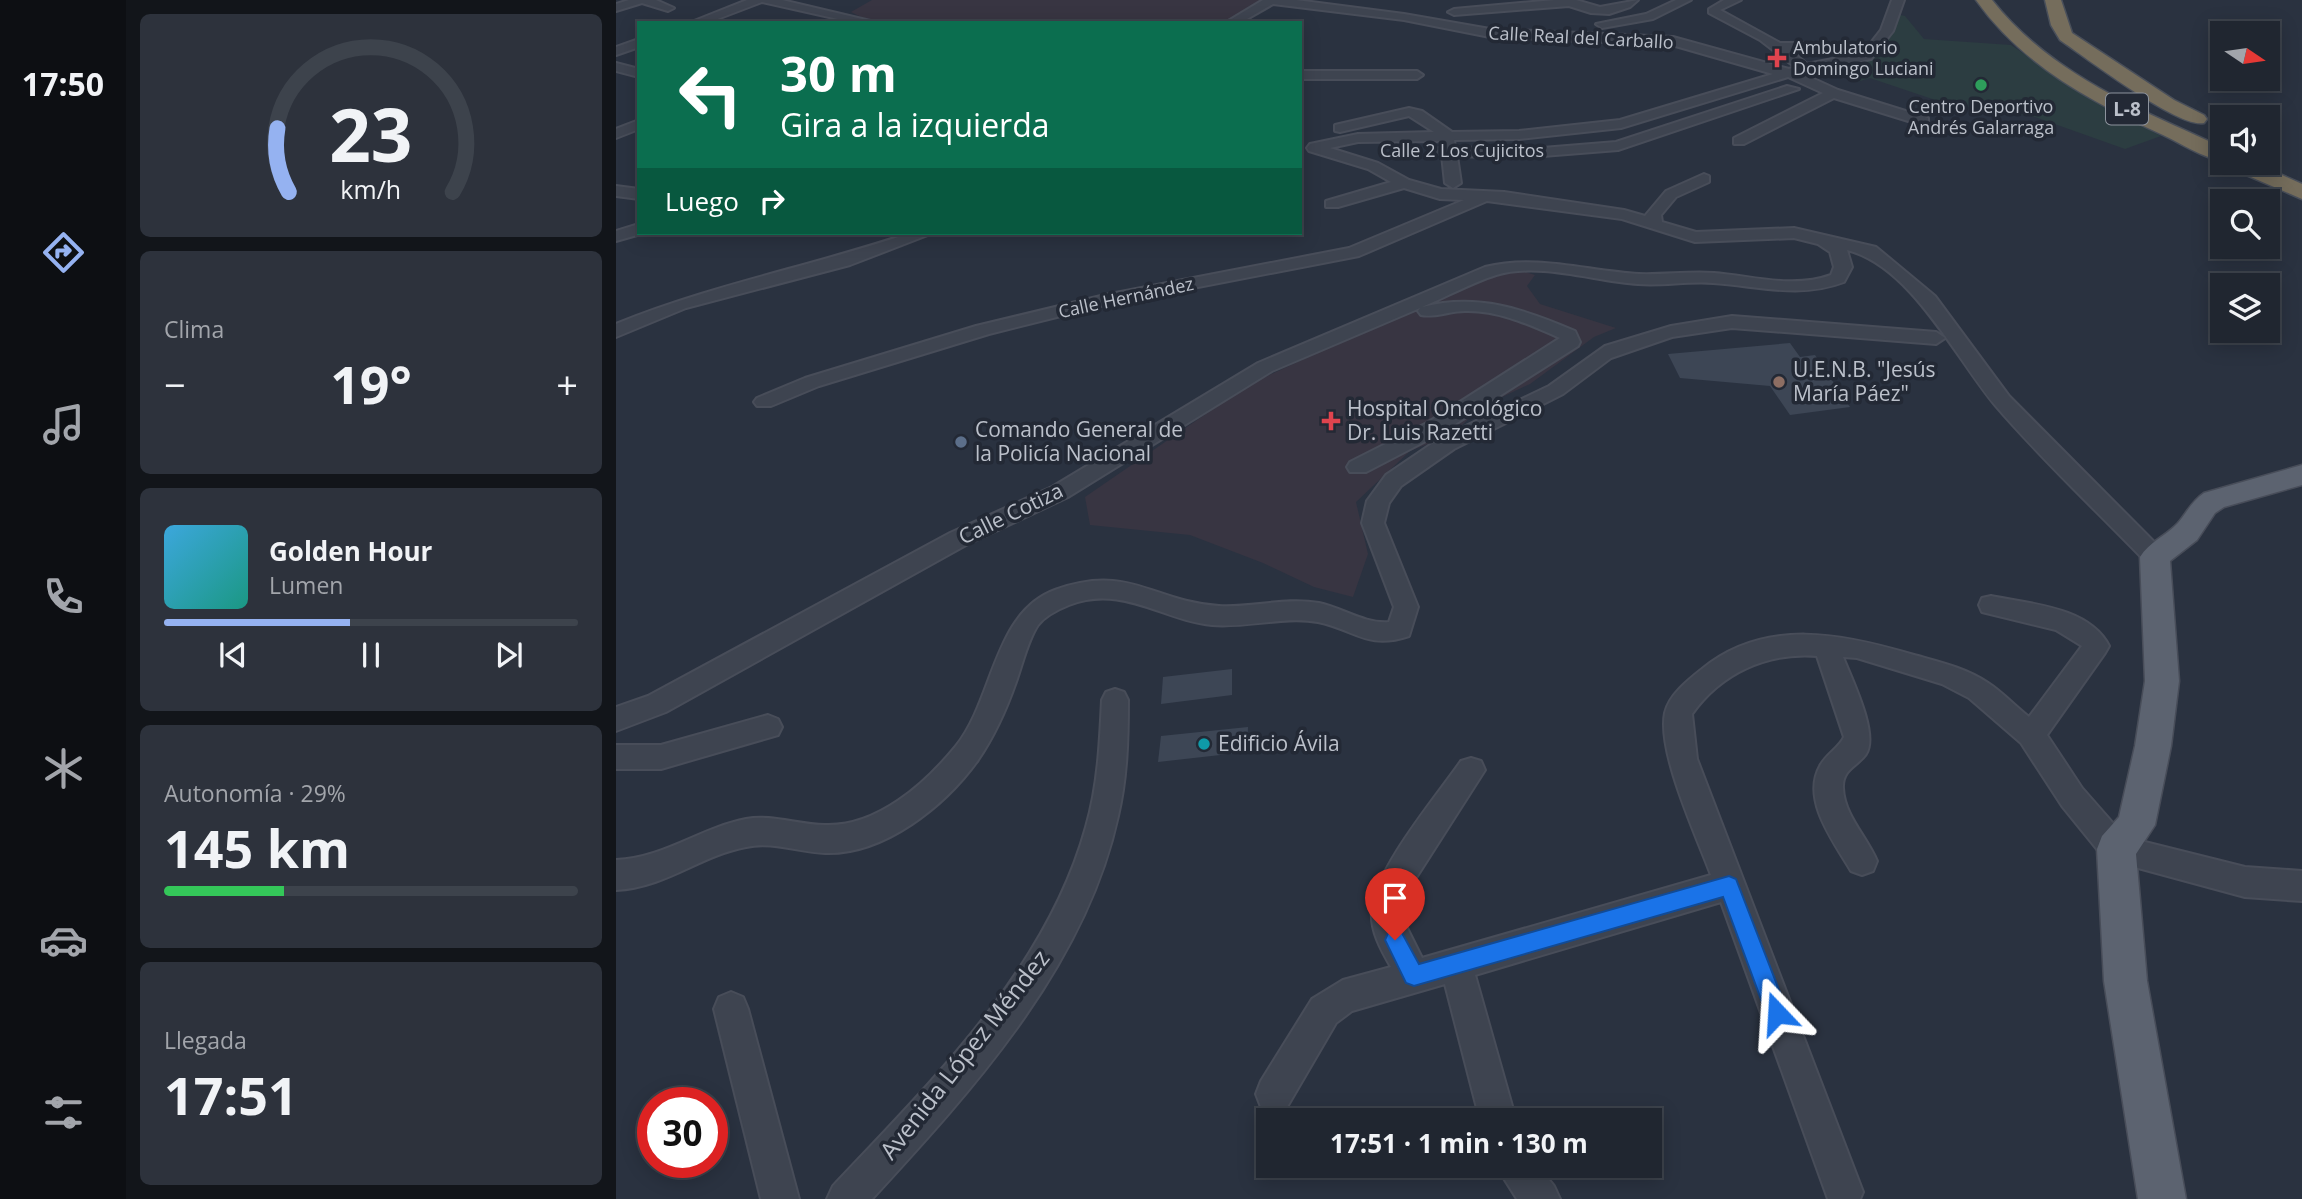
<!DOCTYPE html>
<html lang="es">
<head>
<meta charset="utf-8">
<style>
  :root { --surface:#202630; --page:#2d323c; --text:#f1f3f6; --muted:#a2a5ab; --line:#3d434c; --accent:#95b2f1 }
  body { margin:0; font-family:"Open Sans",sans-serif; background:var(--page); color:var(--text); height:100vh; display:flex; flex-direction:column; font-size:26px; white-space:nowrap }
  * { box-sizing:border-box; margin:0 }
  p { font-size:23px; color:var(--muted) }
  .icon { flex:none; width:38px; height:38px; fill:none; stroke:currentColor; stroke-width:2; stroke-linecap:round; stroke-linejoin:round }
  .map { position:relative; flex:1; overflow:hidden }
  .sheet { display:flex; flex-direction:column; gap:14px; padding:14px; background:#12151a; width:490px }
  .sheet>* { flex:none }
  .hud { position:absolute; left:21px; top:21px; width:665px; height:214px; border-radius:0px; box-shadow:0 4px 18px #0003,0 0 0 2px var(--line); background:#0b6e4f; color:#fff; overflow:hidden }
  .needle { width:46px; rotate:103deg }
  .controls { position:absolute; left:1594px; top:21px; display:grid; gap:14px }
  .controls a { display:grid; place-items:center; width:70px; height:70px; border-radius:0px; background:var(--surface); box-shadow:0 4px 18px #0003,0 0 0 2px var(--line); font-size:35px }
  .speed { position:absolute; left:21px; top:1087px; display:flex; gap:14px; font-size:35px; font-weight:700; text-align:center }
  .speed>* { display:grid; place-content:center; width:91px; height:91px; border-radius:50%; background:var(--surface); box-shadow:0 4px 18px #0003,0 0 0 2px var(--line); line-height:1 }
  .speed .limit { border:10px solid #d22; background:#fff; color:#111 }
  .pin { position:absolute; display:grid; place-items:center; width:60px; height:60px; color:#fff; margin:-72px -30px; border-radius:50% 50% 50% 0; rotate:-45deg; box-shadow:0 0 7px #0007 }
  .pin .icon { rotate:45deg }
  .me { position:absolute; width:77px; margin:-38px; rotate:340deg; stroke-linejoin:round; filter:drop-shadow(0 0 5px #0008) }
  .turn { display:flex; align-items:center; gap:24px; height:147px; padding:0 28px; font-size:32px }
  .turn .icon { width:91px; height:91px; stroke-width:2.5 }
  .turn b { display:block; font-size:49px; line-height:60px }
  .then { display:flex; align-items:center; height:66px; padding:0 28px; background:#0003; gap:14px; font-size:26px }
  .big { font-size:52px; font-weight:700; line-height:1.1 }
  .sheet .tile { flex:1; display:flex; flex-direction:column; justify-content:center; gap:10px; min-width:0; padding:0 24px; border-radius:10px; background:var(--page) }
  .sheet .dial { align-items:center; gap:0 }
  .dial svg { height:182px; overflow:visible; fill:none; stroke:var(--line); stroke-width:7; stroke-linecap:round; text-anchor:middle }
  .dial text { fill:var(--text); stroke:none }
  .song { display:flex; align-items:center; gap:21px }
  .cover { width:84px; height:84px; border-radius:10px; background:linear-gradient(135deg,hsl(200 70% 55%),hsl(170 70% 35%)) }
  .played { height:7px; border-radius:4px; background:linear-gradient(90deg,var(--accent) 45%,var(--line) 45%) }
  .keys { display:flex; justify-content:space-around; direction:ltr }
  .heat { display:flex; justify-content:space-between; align-items:center; font-size:38px; direction:ltr }
  .charge { height:10px; border-radius:5px; background:linear-gradient(90deg,#34c759 29%,var(--line) 0) }
  .trip { position:absolute; left:640px; top:1108px; width:406px; height:70px; border-radius:0px; background:var(--surface); box-shadow:0 4px 18px #0003,0 0 0 2px var(--line); font-weight:700; line-height:70px; text-align:center }
  main { display:flex; flex:1; min-height:0 }
  .menu { display:flex; flex-direction:column; width:126px; justify-content:space-around; align-items:center; background:#0d0f13; color:var(--muted) }
  .menu .icon { width:49px; height:49px }
  .menu .on { color:var(--accent) }
  .menu b { font-size:32px; color:var(--text) }
  .map>svg:first-child { display:block }
  .medical { fill:#383542 }
  .green { fill:#2c3d41 }
  .building { fill:#3d4655 }
  .lines { fill:none; stroke-linecap:round; stroke-linejoin:round }
  .minor-casing { stroke:#484d59; stroke-width:4 }
  .major-casing { stroke:#484d59; stroke-width:3 }
  .highway-casing { stroke:#494f5a; stroke-width:3 }
  .minor { fill:#3e4450; fill-rule:evenodd }
  .major { fill:#5c6370; fill-rule:evenodd }
  .highway { fill:#756d5c; fill-rule:evenodd }
  .route { fill:#1a73e8; stroke:#114b97; stroke-width:2 }
  .health-dot { fill:#e0444e; stroke:#232935; stroke-width:2.5 }
  .leisure-dot { fill:#2e9e5b; stroke:#232935; stroke-width:2.5 }
  .education-dot { fill:#8d6e63; stroke:#232935; stroke-width:2.5 }
  .service-dot { fill:#5c6f8a; stroke:#232935; stroke-width:2.5 }
  .culture-dot { fill:#0f9aa8; stroke:#232935; stroke-width:2.5 }
  .labels { text-anchor:middle; stroke-width:7; stroke-linejoin:round; paint-order:stroke }
  .far-street-label { font-size:18px; fill:#bbc0ca; stroke:#232935 }
  .far-poi-label { font-size:18px; fill:#bbc0ca; stroke:#232935; text-anchor:start }
  .shield { fill:#232935; stroke:#8d939d; stroke-width:2 }
  .shield-label { font-size:19px; font-weight:bold; fill:#bbc0ca }
  .poi-label { font-size:21px; fill:#bbc0ca; stroke:#232935; text-anchor:start }
  .street-label { font-size:21px; fill:#bbc0ca; stroke:#232935 }
  .near-street-label { font-size:24px; fill:#bbc0ca; stroke:#232935 }
</style>
</head>
<body>
<main>
<nav class="menu">
<b>17:50</b>
<svg class="icon on" aria-label="directions" viewBox="0 0 24 24"><path d="M12 3l9 9-9 9-9-9zM9 14v-3h6M13 9l2 2-2 2"/></svg>
<svg class="icon" aria-label="music" viewBox="0 0 24 24"><path d="M9 18V5l10-2v13"/><circle cx="6" cy="18" r="3"/><circle cx="16" cy="16" r="3"/></svg>
<svg class="icon" aria-label="phone" viewBox="0 0 24 24"><path d="M5 4h4l2 5-3 2q2 4 5 5l2-3 5 2v4C11 20 4 13 5 4z"/></svg>
<svg class="icon" aria-label="climate" viewBox="0 0 24 24"><path d="M12 3v18M4 7l16 10M4 17L20 7"/></svg>
<svg class="icon" aria-label="car" viewBox="0 0 24 24"><path d="M5 17H2v-5l4-1 3-4h7l3 4 3 1v5h-3M9 17h6M6 11h13"/><circle cx="7" cy="17" r="2"/><circle cx="17" cy="17" r="2"/></svg>
<svg class="icon" aria-label="filters" viewBox="0 0 24 24"><path d="M4 7h16M4 17h16"/><circle cx="9" cy="7" r="2"/><circle cx="15" cy="17" r="2"/></svg>
</nav>
<section class="sheet">
<div class="tile dial"><svg viewBox="0 0 100 80">
<path d="M14 69A42 42 0 1 1 86 69"/>
<path d="M14 69A42 42 0 0 1 9 41" stroke="#95b2f1"/>
<text x="50" y="56" font-size="32" font-weight="700">23</text>
<text x="50" y="72" font-size="11">km/h</text>
</svg></div>
<div class="tile"><p>Clima</p>
<div class="heat"><a>−</a><b class="big">19°</b><a>+</a></div>
</div>
<div class="tile">
<div class="song"><i class="cover"></i><div><b>Golden Hour</b><p>Lumen</p></div></div>
<div class="played"></div>
<div class="keys"><svg class="icon" aria-label="previous" viewBox="0 0 24 24"><path d="M18 5L8 12l10 7zM5 5v14"/></svg><svg class="icon" aria-label="pause" viewBox="0 0 24 24"><path d="M8 5v14M16 5v14"/></svg><svg class="icon" aria-label="next" viewBox="0 0 24 24"><path d="M6 5l10 7-10 7zM19 5v14"/></svg></div>
</div>
<div class="tile"><p>Autonomía · 29%</p><b class="big">145 km</b><div class="charge"></div></div>
<div class="tile"><p>Llegada</p><b class="big">17:51</b></div>
</section>
<div class="map">
<svg width="1686" height="1199" viewBox="0 0 1686 1199">
  <rect width="100%" height="100%" fill="#2a3240"/>
  <g class="medical">
    <path d="M256,0H644L649,1L616,23H272L245,17L235,12Z"/>
    <path d="M903,270L919,275L911,286L924,304L1000,328L978,337L914,384L867,406L835,435L794,451L740,502L752,554L737,597L698,587L647,563L574,535L474,525L469,497L632,385L868,275Z"/>
  </g>
  <path class="green" d="M1284,15L1289,16L1308,39L1395,45L1460,89L1545,136L1509,149L1419,117L1331,104L1254,78L1241,82L1215,66L1261,57Z"/>
  <g class="building">
    <path d="M1174,343L1184,357L1199,355L1234,407L1174,415L1154,386L1064,378L1052,354Z"/>
    <path d="M616,669V695L545,704L547,677Z"/>
    <path d="M632,727L631,752L542,762L545,736Z"/>
  </g>
  <g class="lines">
    <g class="minor-casing">
      <g id="minor">
        <path d="M13,0H40L58,8L52,11L26,3L0,11V4Z"/>
        <path d="M131,0H166L263,23H240L146,2L91,23H73Z"/>
        <path d="M647,0H680L788,14L874,29L1057,37L1173,69L1179,67L1144,40L1093,13V9L1108,0H1125L1104,10L1164,43H1214L1216,46L1210,50H1174L1191,64L1247,53L1265,30L1276,0H1288L1277,31L1255,59L1185,73L1222,90L1312,118V124H1302L1218,98L1128,144H1118V138L1207,93L1172,77L1005,128L903,139L838,140L839,147L903,150L1000,142L1171,86L1183,89L1002,150L903,158L841,156L845,183L837,188L829,183L826,155L816,151L825,147L824,141L742,142L714,148L762,163L793,180L825,189L888,192L1008,210L1029,216L1050,191L1088,174L1093,176V182L1060,197L1045,215L1046,222L1080,232L1178,228L1260,247L1319,296L1393,396L1547,551L1551,557L1547,563L1539,566L1531,563C1481,511 1426,460 1379,405C1339,357 1295,266 1231,250L1236,267L1228,282C1183,299 1143,286 1097,283C1072,281 1047,286 1022,284C977,281 925,262 880,275C855,283 830,297 806,307C862,293 907,309 959,331L964,342L962,346L825,433L750,472H734L731,467L734,462L811,423L944,338C914,325 883,310 849,311C834,311 818,318 805,315L802,311L804,308L656,371L452,497L350,545L50,712L0,731V707L32,696L334,533L436,487L642,363L869,267C921,254 971,271 1023,274C1048,275 1073,271 1098,273C1137,276 1177,289 1215,275L1218,267L1214,252L1202,244L1178,238L1079,242L1006,219L871,201L743,256L489,305L373,334L203,386L155,406H141L138,402L141,398L189,378L360,326L489,295L733,248L848,200L824,199L788,188L722,207H710V201L775,182L752,169L693,151L691,148L694,144L742,134L818,132L793,116L724,132L719,131V125L793,108L806,111L836,132L903,131L1004,120L1157,74L1056,45L874,37L788,20L657,4L624,23H609Z"/>
        <path d="M939,0H960L984,7L1022,0L1014,7L993,14L975,13L953,6L838,15L832,12L838,9Z"/>
        <path d="M1060,0H1075L1037,19L986,28L980,24L1030,14Z"/>
        <path d="M23,39V47L0,55V47Z"/>
        <path d="M0,63L23,69V77L0,71Z"/>
        <path d="M684,71H801L807,75L801,79H684Z"/>
        <path d="M23,120V129L0,138V129Z"/>
        <path d="M0,186L23,189V199L0,196Z"/>
        <path d="M23,224V233H28L0,241V231Z"/>
        <path d="M294,233H317L234,265L70,308L0,337V324C95,285 197,266 294,233Z"/>
        <path d="M1116,316L1320,332L1329,338L1320,344L1116,328L1056,337L995,358L947,394L838,449L785,486L773,503L768,523L802,607L793,636C751,650 740,630 702,622C667,616 632,628 596,625C546,620 506,584 453,605C443,609 429,616 422,625C412,640 407,662 401,679C391,708 379,735 362,760C329,806 268,855 209,853C182,852 156,841 130,847C83,856 51,887 0,890V860C48,858 84,828 130,819C156,814 182,825 209,825C261,827 309,784 340,746C378,699 377,613 439,590C513,563 537,602 603,606C636,608 669,597 703,603C727,608 748,624 773,622L778,607L746,523L751,501L770,475L823,439L933,386L989,346L1055,326Z"/>
        <path d="M1375,596C1414,604 1473,607 1493,646L1489,653L1431,735L1466,788L1509,837L1629,867L1686,871V901L1629,897L1489,859L1446,806L1405,743L1353,698L1326,684L1241,658L1227,657C1236,680 1263,734 1250,754C1241,767 1226,769 1227,788C1228,815 1251,837 1261,861L1257,871L1246,875L1235,871C1218,842 1185,800 1204,766C1210,754 1223,748 1228,737L1201,656C1151,652 1105,673 1076,714L1081,759L1247,1192L1244,1199H1212L1105,902L859,975L900,1120H864L829,984L736,1011L720,1023L671,1107L658,1112L645,1107L640,1094L645,1081L696,999L727,980L775,967C765,950 754,930 756,910C759,869 820,797 845,761L855,758L865,761L869,770L791,892L788,922L806,958L1095,875C1081,837 1041,752 1049,713C1053,695 1072,680 1086,669C1149,617 1228,634 1298,655C1323,662 1350,668 1372,683C1386,692 1399,706 1413,717L1466,646L1440,630L1366,612L1363,605L1366,598Z"/>
        <path d="M499,689L508,692L512,700C512,739 511,778 502,816C469,967 357,1089 256,1199H211L217,1186C315,1082 431,969 470,827C482,786 484,743 486,700L490,692Z"/>
        <path d="M152,715L162,719L166,727L162,735L45,769H0V745H45Z"/>
        <path d="M115,992L127,997L132,1009L183,1199H145L98,1009L103,997Z"/>
        <path d="M880,1166H922L938,1186L944,1199H901Z"/>
      </g>
    </g>
    <g class="major-casing">
      <path id="major" d="M1686,465V485L1608,507L1599,513L1581,540L1554,561L1563,681L1555,746L1539,825L1520,854L1531,981L1570,1199H1522L1488,981L1481,849L1486,836L1503,817L1519,746L1529,681L1524,557C1533,542 1550,536 1562,523C1571,512 1576,501 1588,493Z"/>
    </g>
    <g class="highway-casing">
      <g id="highway">
        <path d="M1360,0H1376C1434,74 1524,110 1606,147V161C1586,157 1566,144 1547,135C1476,102 1406,65 1360,0Z"/>
        <path d="M1429,0H1445L1456,33L1558,100L1588,115L1591,119L1588,123C1563,129 1469,57 1444,40L1435,25Z"/>
        <path d="M1612,163H1639L1686,184V199L1614,168Z"/>
      </g>
    </g>
    <use href="#minor" class="minor"/>
    <use href="#major" class="major"/>
    <use href="#highway" class="highway"/>
  </g>
  <path class="route" d="M1113,876L1120,879L1172,1013L1169,1021L1161,1024L1153,1021L1107,897L798,986L790,983L769,940L772,933L779,930L786,933L803,964Z"/>
  <g class="health-dot">
    <path d="M1157.5 47.5h7v7h7v7h-7v7h-7v-7h-7v-7h7z"/>
    <path d="M711.5 410.5h7v7h7v7h-7v7h-7v-7h-7v-7h7z"/>
  </g>
  <circle class="leisure-dot" cx="1365" cy="85" r="7"/>
  <circle class="education-dot" cx="1163" cy="382" r="7"/>
  <circle class="service-dot" cx="345" cy="442" r="7"/>
  <circle class="culture-dot" cx="588" cy="744" r="7"/>
  <g class="labels">
    <g class="far-street-label">
      <text transform="translate(965 38) rotate(3)" y="6">Calle Real del Carballo</text>
      <text x="846" y="157">Calle 2 Los Cujicitos</text>
      <text transform="translate(510 298) rotate(-12)" y="6">Calle Hernández</text>
    </g>
    <g class="far-poi-label">
      <text x="1177" y="54">Ambulatorio<tspan x="1177" dy="21">Domingo Luciani</tspan></text>
      <text x="1365" y="113" text-anchor="middle">Centro Deportivo<tspan x="1365" dy="21">Andrés Galarraga</tspan></text>
    </g>
    <rect class="shield" x="1490" y="93.5" width="42" height="31" rx="5"/>
    <g class="shield-label">
      <text x="1511" y="116">L-8</text>
    </g>
    <g class="poi-label">
      <text x="1177" y="377">U.E.N.B. "Jesús<tspan x="1177" dy="24">María Páez"</tspan></text>
      <text x="731" y="416">Hospital Oncológico<tspan x="731" dy="24">Dr. Luis Razetti</tspan></text>
      <text x="359" y="437">Comando General de<tspan x="359" dy="24">la Policía Nacional</tspan></text>
      <text x="602" y="751">Edificio Ávila</text>
    </g>
    <g class="street-label">
      <text transform="translate(395 514) rotate(-26)" y="7">Calle Cotiza</text>
    </g>
    <g class="near-street-label">
      <text transform="translate(349 1055) rotate(-52)" y="8">Avenida López Méndez</text>
    </g>
  </g>
</svg>
<div class="controls">
<a><svg class="needle" viewBox="-14 -14 28 28"><path d="M0-13l5 13h-10z" fill="#e53935"/><path d="M0 13l5-13h-10z" fill="#a2a5ab"/></svg></a>
<a><svg class="icon" aria-label="sound" viewBox="0 0 24 24"><path d="M4 9h4l5-4v14l-5-4H4zM17 9q2 3 0 6"/></svg></a>
<a><svg class="icon" aria-label="search" viewBox="0 0 24 24"><circle cx="10" cy="10" r="6"/><path d="M15 15l6 6"/></svg></a>
<a><svg class="icon" aria-label="layers" viewBox="0 0 24 24"><path d="M12 4l9 5-9 5-9-5zM3 14l9 5 9-5"/></svg></a>
</div>
<div class="speed"><div class="limit">30</div></div>
<div class="pin" style="left:779px;top:940px;background:#d93025"><svg class="icon" aria-label="arrive" viewBox="0 0 24 24"><path d="M6 21V4h12l-3 4 3 4H6"/></svg></div>
<svg class="me" style="left:1161px;top:1013px" viewBox="-20 -20 40 40"><path d="M0-17L14 15 0 8-14 15z" fill="#1a73e8" stroke="#fff" stroke-width="4"/></svg>
<div class="trip">17:51 · 1 min · 130 m</div>
<div class="hud">
<div class="turn"><svg class="icon" aria-label="left" viewBox="0 0 24 24"><path d="M17 20v-9H6M10 6l-5 5 5 5"/></svg><div><b>30 m</b>Gira a la izquierda</div></div>
<div class="then">Luego<svg class="icon" aria-label="right" viewBox="0 0 24 24"><path d="M7 20v-9h11M14 6l5 5-5 5"/></svg></div>
</div>
</div>
</main>
</body>
</html>
